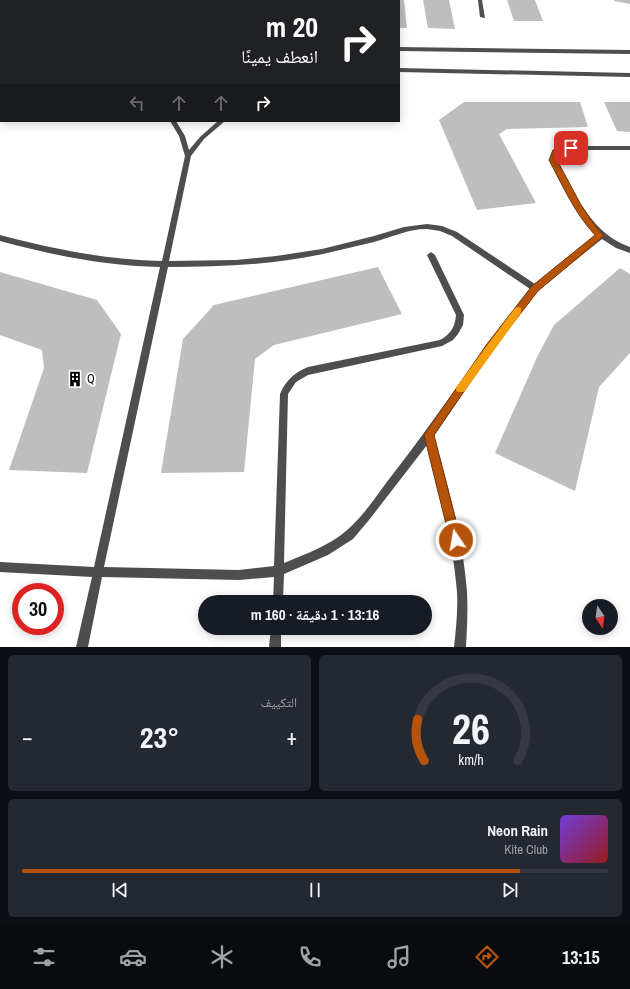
<!DOCTYPE html>
<html lang="ar">
<head>
<meta charset="utf-8">
<style>
  :root { --surface:#171b24; --page:#242831; --text:#f1f3f6; --muted:#9ea1a6; --line:#363941; --accent:#b45309 }
  body { margin:0; font-family:"Archivo Narrow","Noto Naskh Arabic",sans-serif; background:var(--page); color:var(--text); direction:rtl; height:100vh; display:flex; flex-direction:column; font-size:15px; white-space:nowrap }
  * { box-sizing:border-box; margin:0 }
  p { font-size:13px; color:var(--muted) }
  .icon { flex:none; width:22px; height:22px; fill:none; stroke:currentColor; stroke-width:2; stroke-linecap:round; stroke-linejoin:round }
  .map { position:relative; height:647px; overflow:hidden; direction:ltr }
  .side { display:flex; flex-direction:column; gap:8px; padding:8px; background:#0d0f14; flex:1 }
  .side>* { flex:none }
  .hud { position:absolute; left:0px; top:0px; width:400px; height:122px; box-shadow:0 2px 10px #0003; direction:rtl; background:#202124; color:#fff; overflow:hidden }
  .needle { width:26px; rotate:167deg }
  .fabs { position:absolute; left:582px; top:599px; display:grid; gap:8px }
  .fabs a { display:grid; place-items:center; width:36px; height:36px; border-radius:50%; background:var(--surface); box-shadow:0 2px 10px #0003; font-size:20px }
  .speed { position:absolute; left:12px; top:583px; display:flex; gap:8px; font-size:20px; font-weight:700; text-align:center }
  .speed>* { display:grid; place-content:center; width:52px; height:52px; border-radius:50%; background:var(--surface); box-shadow:0 2px 10px #0003; line-height:1 }
  .speed .limit { border:6px solid #d22; background:#fff; color:#111 }
  .pin { position:absolute; display:grid; place-items:center; width:34px; height:34px; color:#fff; margin:-17px; border-radius:8px; box-shadow:0 2px 6px #0006 }
  .me { position:absolute; width:44px; margin:-22px; rotate:348deg; stroke-linejoin:round; filter:drop-shadow(0 0 3px #0008) }
  .turn { display:flex; align-items:center; gap:14px; height:84px; padding:0 16px; font-size:18px }
  .turn .icon { width:52px; height:52px; stroke-width:2.5 }
  .turn b { display:block; font-size:28px; line-height:34px }
  .lanes { display:flex; align-items:center; height:38px; padding:0 16px; background:#0003; justify-content:center; gap:20px; direction:ltr }
  .lanes .off { opacity:.35 }
  .big { font-size:30px; font-weight:800; line-height:1.1 }
  .side .tile { flex:1; display:flex; flex-direction:column; justify-content:center; gap:6px; min-width:0; padding:0 14px; border-radius:6px; background:var(--page) }
  .side .dial { align-items:center; gap:0 }
  .dial svg { height:104px; overflow:visible; fill:none; stroke:var(--line); stroke-width:7; stroke-linecap:round; text-anchor:middle }
  .dial text { fill:var(--text); stroke:none }
  .song { display:flex; align-items:center; gap:12px }
  .cover { width:48px; height:48px; border-radius:6px; background:linear-gradient(135deg,hsl(260 70% 55%),hsl(0 70% 35%)) }
  .played { height:4px; border-radius:2px; background:linear-gradient(90deg,var(--accent) 85%,var(--line) 85%) }
  .keys { display:flex; justify-content:space-around; direction:ltr }
  .heat { display:flex; justify-content:space-between; align-items:center; font-size:22px; direction:ltr }
  .side .tiles { flex:1; display:grid; gap:8px; grid-template-columns:1fr 1fr }
  .tile:last-child { grid-column:span 2 }
  .trip { position:absolute; left:198px; top:595px; width:234px; height:40px; border-radius:20px; background:var(--surface); box-shadow:0 2px 10px #0003; font-weight:800; line-height:40px; text-align:center; direction:rtl }
  .tabs { display:flex; height:64px; justify-content:space-around; align-items:center; background:#090b0e; color:var(--muted) }
  .tabs .icon { width:28px; height:28px }
  .tabs .active { color:var(--accent) }
  .tabs b { font-size:18px; color:var(--text) }
  .map>svg:first-child { display:block }
  .building { fill:#bebebe }
  .lines { fill:none; stroke-linecap:round; stroke-linejoin:round }
  .minor { fill:#4e4e4e; fill-rule:evenodd }
  .tertiary { fill:#4e4e4e; fill-rule:evenodd }
  .route { fill:#b45309; stroke:#753606 }
  .slow { fill:#f59e0b }
  .labels { text-anchor:middle; stroke-width:4; stroke-linejoin:round; paint-order:stroke }
  .poi-label { font-size:12px; fill:#000; stroke:#fff; text-anchor:start }
</style>
</head>
<body>
<div class="map">
<svg width="630" height="647" viewBox="0 0 630 647">
  <rect width="100%" height="100%" fill="#fff"/>
  <g class="building">
    <path d="M399,0H404L407,28H399Z"/>
    <path d="M423,0H449L455,29L428,28Z"/>
    <path d="M507,0H535L543,21H514Z"/>
    <path d="M614,0H630V4L614,1Z"/>
    <path d="M464,102H580L588,127L507,129L499,134L536,203L477,210L439,120Z"/>
    <path d="M604,102H630V132L617,131Z"/>
    <path d="M378,267L402,314L274,345L255,359L244,472L161,473L183,339L214,305Z"/>
    <path d="M620,268L630,274V353L599,387L575,491L495,453L538,355L554,325Z"/>
    <path d="M0,272L97,300L121,334L87,473L9,470L44,368L42,350L0,335Z"/>
  </g>
  <g class="lines">
    <g class="minor">
      <rect x="247" y="0" width="5" height="1"/>
      <rect x="345" y="0" width="4" height="1"/>
      <path d="M478,0H482L485,18L480,17Z"/>
      <path d="M170,121H176L185,136L189,150L200,137L218,121H225L204,139L191,156L169,261L236,260L276,256L322,249L374,236L404,227L427,224L442,226L457,232L535,284L597,235C578,216 560,184 550,160L554,151L565,146H630V150H566L559,153L556,160C561,170 567,180 572,190C587,215 602,237 630,247V253L616,248L602,239L538,290L509,326L434,436C448,487 463,538 467,592C468,610 467,629 466,647H454C456,629 458,610 457,592C453,542 440,493 427,445L369,520L353,539L328,555L284,574L283,602H273L274,577L239,580L102,577L88,647H76L92,577L0,572V562L94,567L160,267C106,266 52,255 0,241V235C53,249 107,260 162,261L185,156L179,136ZM427,229L440,231L452,236L530,289C483,347 442,411 396,470C380,490 366,514 346,531C329,546 305,554 284,563L288,394L296,382L308,375L442,346L453,340L458,334L463,325L464,315L435,255L431,252L427,255L456,315C455,327 451,334 440,340L308,367C294,373 286,380 280,394L274,566L239,570L104,567L168,267C219,267 272,265 323,254C340,250 357,246 374,242C392,237 408,229 427,229Z"/>
      <path d="M271,628H281V647H269Z"/>
    </g>
    <g class="tertiary">
      <rect x="0" y="40" width="1" height="4"/>
      <path d="M399,47L630,50V54L399,51Z"/>
      <rect x="0" y="63" width="1" height="4"/>
      <path d="M399,68L630,73V77L399,72Z"/>
    </g>
  </g>
  <path class="route" d="M571,146L574,148L573,150L561,152L557,160L581,205L593,223L604,236L538,291L493,349L434,435L461,540L460,544L456,545L452,544L450,540L424,435L487,344L532,286L595,235C575,214 563,186 549,160L553,150L560,147Z"/>
  <path class="slow" d="M518,307L521,308V313L464,392H457L456,389L457,386L515,308Z"/>
  <defs>
    <g id="building-bare" transform="scale(1.2)"><path d="M-4-6H4V6H1V3H-1V6H-4ZM-2.5-4.3h1.7v1.8h-1.7ZM.8-4.3h1.7v1.8H.8ZM-2.5-1h1.7V.8h-1.7ZM.8-1h1.7V.8H.8Z" fill="#000" stroke="#fff" stroke-width="2.5" paint-order="stroke"/></g>
  </defs>
  <g fill-rule="evenodd">
    <use href="#building-bare" x="75" y="379"/>
  </g>
  <g class="labels">
    <g class="poi-label">
      <text x="87" y="383">Q</text>
    </g>
  </g>
</svg>
<div class="fabs">
<a><svg class="needle" viewBox="-14 -14 28 28"><path d="M0-13l5 13h-10z" fill="#e53935"/><path d="M0 13l5-13h-10z" fill="#9ea1a6"/></svg></a>
</div>
<div class="speed"><div class="limit">30</div></div>
<div class="pin" style="left:571px;top:148px;background:#d93025"><svg class="icon" aria-label="arrive" viewBox="0 0 24 24"><path d="M6 21V4h12l-3 4 3 4H6"/></svg></div>
<svg class="me" style="left:456px;top:540px" viewBox="-20 -20 40 40"><circle r="17" fill="#b45309" stroke="#fff" stroke-width="3"/><path d="M0-11L8 9 0 5-8 9z" fill="#fff"/></svg>
<div class="trip">13:16 · 1 دقيقة · 160 m</div>
<div class="hud">
<div class="turn"><svg class="icon" aria-label="right" viewBox="0 0 24 24"><path d="M7 20v-9h11M14 6l5 5-5 5"/></svg><div><b>20 m</b>انعطف يمينًا</div></div>
<div class="lanes"><svg class="icon off" aria-label="left" viewBox="0 0 24 24"><path d="M17 20v-9H6M10 6l-5 5 5 5"/></svg><svg class="icon off" aria-label="ahead" viewBox="0 0 24 24"><path d="M12 20V5M6 11l6-6 6 6"/></svg><svg class="icon off" aria-label="ahead" viewBox="0 0 24 24"><path d="M12 20V5M6 11l6-6 6 6"/></svg><svg class="icon" aria-label="right" viewBox="0 0 24 24"><path d="M7 20v-9h11M14 6l5 5-5 5"/></svg></div>
</div>
</div>
<section class="side">
<div class="tiles">
<div class="tile dial"><svg viewBox="0 0 100 80">
<path d="M14 69A42 42 0 1 1 86 69"/>
<path d="M14 69A42 42 0 0 1 9 37" stroke="#b45309"/>
<text x="50" y="56" font-size="32" font-weight="700">26</text>
<text x="50" y="72" font-size="11">km/h</text>
</svg></div>
<div class="tile"><p>التكييف</p>
<div class="heat"><a>−</a><b class="big">23°</b><a>+</a></div>
</div>
<div class="tile">
<div class="song"><i class="cover"></i><div><b>Neon Rain</b><p>Kite Club</p></div></div>
<div class="played"></div>
<div class="keys"><svg class="icon" aria-label="previous" viewBox="0 0 24 24"><path d="M18 5L8 12l10 7zM5 5v14"/></svg><svg class="icon" aria-label="pause" viewBox="0 0 24 24"><path d="M8 5v14M16 5v14"/></svg><svg class="icon" aria-label="next" viewBox="0 0 24 24"><path d="M6 5l10 7-10 7zM19 5v14"/></svg></div>
</div>
</div>
</section>
<nav class="tabs">
<b>13:15</b>
<svg class="icon active" aria-label="directions" viewBox="0 0 24 24"><path d="M12 3l9 9-9 9-9-9zM9 14v-3h6M13 9l2 2-2 2"/></svg>
<svg class="icon" aria-label="music" viewBox="0 0 24 24"><path d="M9 18V5l10-2v13"/><circle cx="6" cy="18" r="3"/><circle cx="16" cy="16" r="3"/></svg>
<svg class="icon" aria-label="phone" viewBox="0 0 24 24"><path d="M5 4h4l2 5-3 2q2 4 5 5l2-3 5 2v4C11 20 4 13 5 4z"/></svg>
<svg class="icon" aria-label="climate" viewBox="0 0 24 24"><path d="M12 3v18M4 7l16 10M4 17L20 7"/></svg>
<svg class="icon" aria-label="car" viewBox="0 0 24 24"><path d="M5 17H2v-5l4-1 3-4h7l3 4 3 1v5h-3M9 17h6M6 11h13"/><circle cx="7" cy="17" r="2"/><circle cx="17" cy="17" r="2"/></svg>
<svg class="icon" aria-label="filters" viewBox="0 0 24 24"><path d="M4 7h16M4 17h16"/><circle cx="9" cy="7" r="2"/><circle cx="15" cy="17" r="2"/></svg>
</nav>
</body>
</html>
